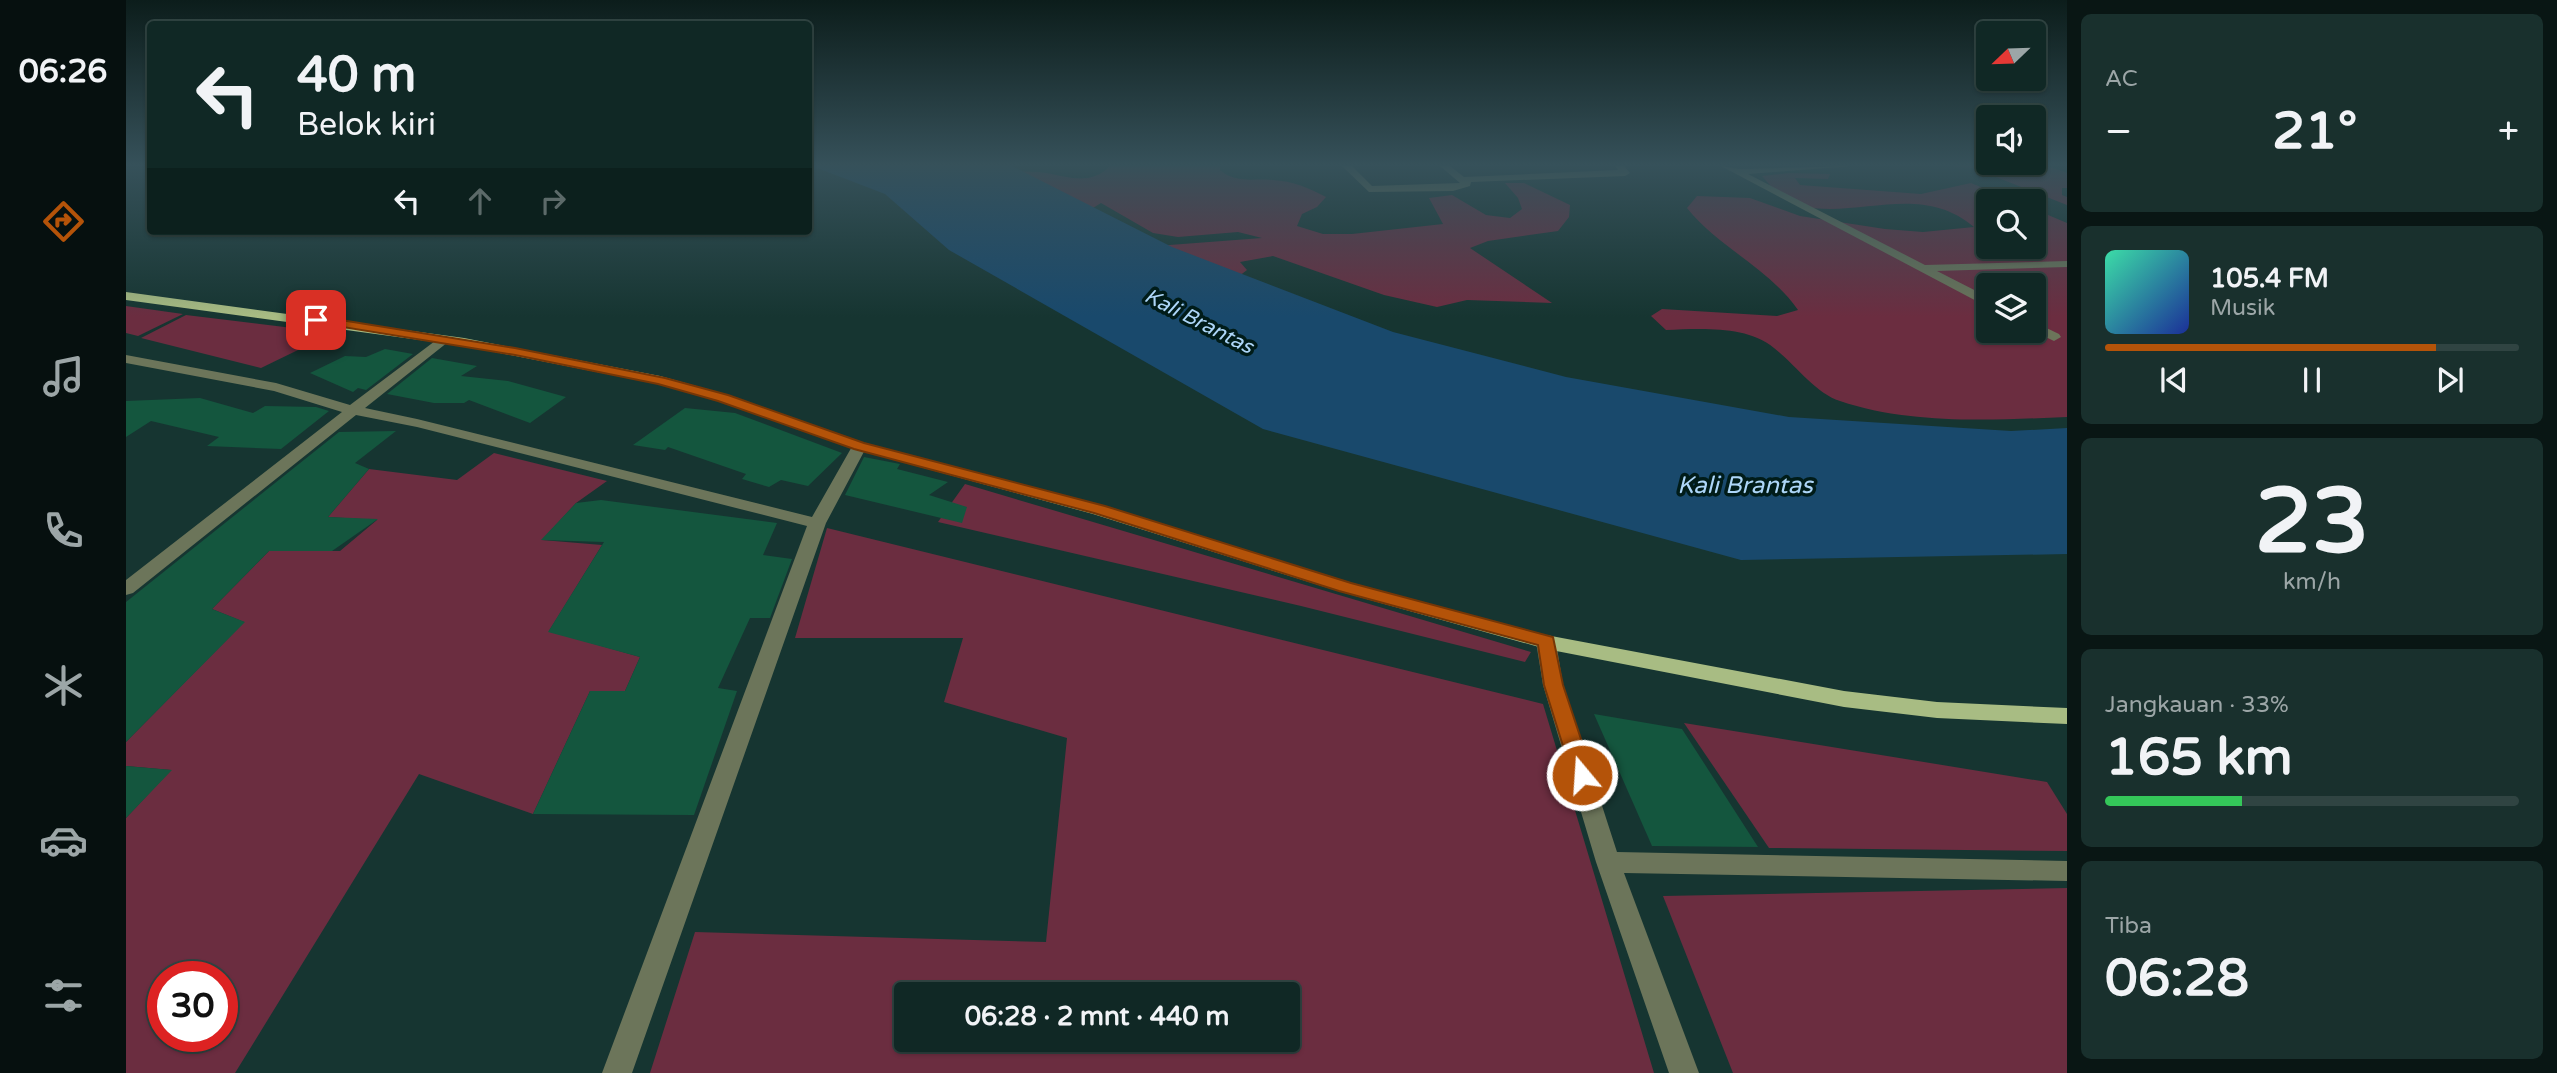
<!DOCTYPE html>
<html lang="id">
<head>
<meta charset="utf-8">
<style>
  :root { --surface:#102825; --page:#19302d; --text:#f1f3f6; --muted:#9ca6a7; --line:#304442; --accent:#b45309 }
  body { margin:0; font-family:"Varela Round",sans-serif; background:var(--page); color:var(--text); height:100vh; display:flex; flex-direction:column; font-size:26px; white-space:nowrap }
  * { box-sizing:border-box; margin:0 }
  p { font-size:23px; color:var(--muted) }
  .icon { flex:none; width:38px; height:38px; fill:none; stroke:currentColor; stroke-width:2; stroke-linecap:round; stroke-linejoin:round }
  .map { position:relative; flex:1; overflow:hidden }
  .panel { display:flex; flex-direction:column; gap:14px; padding:14px; background:#091614; width:490px }
  .panel>* { flex:none }
  .hud { position:absolute; left:21px; top:21px; width:665px; height:214px; border-radius:7px; box-shadow:0 2px 5px #0004,0 0 0 2px var(--line); background:#102825; color:var(--text); overflow:hidden }
  .needle { width:46px; rotate:247deg }
  .buttons { position:absolute; left:1850px; top:21px; display:grid; gap:14px }
  .buttons a { display:grid; place-items:center; width:70px; height:70px; border-radius:7px; background:var(--surface); box-shadow:0 2px 5px #0004,0 0 0 2px var(--line); font-size:35px }
  .speed { position:absolute; left:21px; top:961px; display:flex; gap:14px; font-size:35px; font-weight:700; text-align:center }
  .speed>* { display:grid; place-content:center; width:91px; height:91px; border-radius:50%; background:var(--surface); box-shadow:0 2px 5px #0004,0 0 0 2px var(--line); line-height:1 }
  .speed .limit { border:10px solid #d22; background:#fff; color:#111 }
  .pin { position:absolute; display:grid; place-items:center; width:60px; height:60px; color:#fff; margin:-30px; border-radius:14px; box-shadow:0 4px 10px #0006 }
  .me { position:absolute; width:77px; margin:-38px; rotate:342deg; stroke-linejoin:round; filter:drop-shadow(0 0 5px #0008) }
  .turn { display:flex; align-items:center; gap:24px; height:147px; padding:0 35px; font-size:32px }
  .turn .icon { width:91px; height:91px; stroke-width:2.5 }
  .turn b { display:block; font-size:49px; line-height:60px }
  .lanes { display:flex; align-items:center; height:66px; padding:0 35px; background:#0003; justify-content:center; gap:35px; direction:ltr }
  .lanes .off { opacity:.35 }
  .big { font-size:52px; font-weight:700; line-height:1.1 }
  .panel .tile { flex:1; display:flex; flex-direction:column; justify-content:center; gap:10px; min-width:0; padding:0 24px; border-radius:10px; background:var(--page) }
  .panel .dial { align-items:center; gap:0 }
  .dial b { font-size:91px; line-height:1 }
  .song { display:flex; align-items:center; gap:21px }
  .cover { width:84px; height:84px; border-radius:10px; background:linear-gradient(135deg,hsl(160 70% 55%),hsl(230 70% 35%)) }
  .played { height:7px; border-radius:4px; background:linear-gradient(90deg,var(--accent) 80%,var(--line) 80%) }
  .keys { display:flex; justify-content:space-around; direction:ltr }
  .heat { display:flex; justify-content:space-between; align-items:center; font-size:38px; direction:ltr }
  .charge { height:10px; border-radius:5px; background:linear-gradient(90deg,#34c759 33%,var(--line) 0) }
  .trip { position:absolute; left:768px; top:982px; width:406px; height:70px; border-radius:7px; background:var(--surface); box-shadow:0 2px 5px #0004,0 0 0 2px var(--line); font-weight:700; line-height:70px; text-align:center }
  main { display:flex; flex:1; min-height:0 }
  .tabs { display:flex; flex-direction:column; width:126px; justify-content:space-around; align-items:center; background:#06100f; color:var(--muted) }
  .tabs .icon { width:49px; height:49px }
  .tabs .active { color:var(--accent) }
  .tabs b { font-size:32px; color:var(--text) }
  .map>svg:first-child { display:block }
  .green { fill:#6b2d40; fill-rule:evenodd }
  .water { fill:#19496c }
  .building { fill:#14563e }
  .lines { fill:none; stroke-linecap:round; stroke-linejoin:round }
  .minor { fill:#6c755a; fill-rule:evenodd }
  .major { fill:#a8bc83; fill-rule:evenodd }
  .route { fill:#b45309; stroke:#753606; stroke-width:2 }
  .labels { text-anchor:middle; stroke-width:7; stroke-linejoin:round; paint-order:stroke }
  .far-water-label { font-size:21px; font-style:italic; fill:#add6f8; stroke:#001c19 }
  .water-label { font-size:24px; font-style:italic; fill:#add6f8; stroke:#001c19 }
</style>
</head>
<body>
<main>
<nav class="tabs">
<b>06:26</b>
<svg class="icon active" aria-label="directions" viewBox="0 0 24 24"><path d="M12 3l9 9-9 9-9-9zM9 14v-3h6M13 9l2 2-2 2"/></svg>
<svg class="icon" aria-label="music" viewBox="0 0 24 24"><path d="M9 18V5l10-2v13"/><circle cx="6" cy="18" r="3"/><circle cx="16" cy="16" r="3"/></svg>
<svg class="icon" aria-label="phone" viewBox="0 0 24 24"><path d="M5 4h4l2 5-3 2q2 4 5 5l2-3 5 2v4C11 20 4 13 5 4z"/></svg>
<svg class="icon" aria-label="climate" viewBox="0 0 24 24"><path d="M12 3v18M4 7l16 10M4 17L20 7"/></svg>
<svg class="icon" aria-label="car" viewBox="0 0 24 24"><path d="M5 17H2v-5l4-1 3-4h7l3 4 3 1v5h-3M9 17h6M6 11h13"/><circle cx="7" cy="17" r="2"/><circle cx="17" cy="17" r="2"/></svg>
<svg class="icon" aria-label="filters" viewBox="0 0 24 24"><path d="M4 7h16M4 17h16"/><circle cx="9" cy="7" r="2"/><circle cx="15" cy="17" r="2"/></svg>
</nav>
<div class="map">
<svg width="1941" height="1073" viewBox="0 0 1941 1073">
  <rect width="100%" height="100%" fill="#163531"/>
  <g class="green">
    <path d="M984,166H1094V170C1111,184 1126,178 1147,180C1167,181 1183,188 1200,197L1191,207L1176,214L1171,226L1197,234H1226L1317,224L1303,198L1326,195L1360,215L1384,218L1396,209L1392,198L1379,183H1398L1444,205L1443,217L1432,231L1362,241L1344,248L1426,303L1341,300L1311,307L1258,295L1147,256L1114,262L1121,270L1104,283L1017,247L1136,238L1112,232L1052,237L1027,233L975,203L954,216L886,171C897,172 909,171 920,173C944,177 964,186 984,166Z"/>
    <path d="M1825,166H1922L1941,173V188H1936V195L1941,197V205L1847,168Z"/>
    <path d="M1663,173L1704,174L1702,179L1669,178L1674,185L1795,194L1845,183L1888,201H1862V247H1908V209L1941,223V417C1867,420 1785,425 1714,401C1689,393 1669,364 1648,348C1620,325 1574,329 1540,330L1525,316L1536,309L1651,316L1672,310C1643,268 1593,248 1561,208L1571,196L1624,198L1674,216L1759,229L1797,232L1848,227C1796,183 1736,217 1680,207C1664,204 1645,188 1636,176ZM1862,285H1908V331H1862Z"/>
    <path d="M0,306L57,314L12,336L0,333Z"/>
    <path d="M60,315L207,333L135,368L15,338Z"/>
    <path d="M368,453L481,481L450,503L416,540L476,545L423,631L514,657L499,691H464L407,814L293,774L109,1073H0V818L45,770L0,766V742L118,622L86,609L143,551H214L251,520L202,517L243,469L331,480ZM37,976H96V1036H37Z"/>
    <path d="M839,484L1405,652L1399,662L1175,606L812,522Z"/>
    <path d="M701,528L1417,704L1528,1073H524L569,932L920,942L941,738L818,702L837,638H669ZM780,994H1162V1040H780Z"/>
    <path d="M1558,723L1921,782L1941,814V851L1643,848Z"/>
    <path d="M1941,888V1073H1607L1537,896Z"/>
  </g>
  <path class="water" d="M686,166H886L1046,247L1267,332L1440,377L1663,417L1885,431L1941,428V554L1615,560L1137,429L823,250L759,194Z"/>
  <g class="building">
    <path d="M259,349L287,354L240,390L232,388L227,392L184,373L219,356L240,357Z"/>
    <path d="M306,358L351,366L335,376L382,381L440,397L404,423L343,400L338,403H308L261,394Z"/>
    <path d="M74,398L127,413L139,406L190,407L203,411L155,449L81,446L93,437L25,421L0,437V401Z"/>
    <path d="M559,408L609,413L716,453L682,486L655,480L643,487L616,479L620,474L542,447L539,450L507,445Z"/>
    <path d="M270,431L229,463L243,469L202,517L252,519L206,551H143L86,609L119,622L0,742V602L213,432Z"/>
    <path d="M738,457L774,464L771,469L822,482L803,495L841,507L836,523L719,495Z"/>
    <path d="M475,500L651,523L637,555L666,559L644,618H624L592,688L611,691L568,815L407,814L464,691H499L514,657L422,632L478,542L415,540L450,503Z"/>
    <path d="M1468,714L1556,729L1632,847L1526,846Z"/>
    <path d="M0,766L46,770L0,818Z"/>
  </g>
  <g class="lines">
    <g class="minor">
      <path d="M1216,166H1226L1246,186L1334,183L1314,166H1324L1338,177L1492,170L1489,166H1498L1504,173L1499,176L1345,182L1344,186L1327,191L1243,192Z"/>
      <path d="M1595,166L1613,169L1727,166L1622,174L1799,265L1941,261V267L1811,271L1862,297V306L1858,305Z"/>
      <path d="M1908,322L1933,334L1935,337L1928,341L1907,331Z"/>
      <path d="M317,335L324,339L322,342L239,408L291,419L686,517L728,443L733,441L741,446L700,523L506,1073H476L681,526L291,427L230,415L7,593L0,595V580L216,412L148,391L0,363V355L150,383L224,405Z"/>
      <path d="M1420,635L1427,637L1430,642L1437,685L1491,852L1941,861V881L1498,873L1573,1073H1543L1470,862L1417,685L1410,642L1413,637Z"/>
    </g>
    <path class="major" d="M0,292L338,338L534,376L602,395L738,443L979,506L1226,583L1420,635L1718,691L1811,702L1941,708V724L1811,718L1718,707L1420,649L1212,591L967,514L728,449L592,401L532,384L338,346L0,300Z"/>
  </g>
  <linearGradient id="sky" x2="0" y2="1"><stop stop-color="#0c1d1b"/><stop offset="0.52" stop-color="#36515a"/><stop offset="1" stop-color="#36515a" stop-opacity="0"/></linearGradient>
  <rect width="1941" height="317" fill="url(#sky)"/>
  <path class="route" d="M190,316L389,348L539,378L602,395L738,443L979,506L1225,583L1427,637L1437,685L1467,775L1464,781H1449L1446,775L1418,685L1412,645L1213,591L968,513L728,449L592,401L532,384L389,355L186,322V317Z"/>
  <g class="labels">
    <g class="far-water-label">
      <text transform="translate(1073 321) rotate(27)" y="7">Kali Brantas</text>
    </g>
    <g class="water-label">
      <text x="1619" y="493">Kali Brantas</text>
    </g>
  </g>
</svg>
<div class="buttons">
<a><svg class="needle" viewBox="-14 -14 28 28"><path d="M0-13l5 13h-10z" fill="#e53935"/><path d="M0 13l5-13h-10z" fill="#9ca6a7"/></svg></a>
<a><svg class="icon" aria-label="sound" viewBox="0 0 24 24"><path d="M4 9h4l5-4v14l-5-4H4zM17 9q2 3 0 6"/></svg></a>
<a><svg class="icon" aria-label="search" viewBox="0 0 24 24"><circle cx="10" cy="10" r="6"/><path d="M15 15l6 6"/></svg></a>
<a><svg class="icon" aria-label="layers" viewBox="0 0 24 24"><path d="M12 4l9 5-9 5-9-5zM3 14l9 5 9-5"/></svg></a>
</div>
<div class="speed"><div class="limit">30</div></div>
<div class="pin" style="left:190px;top:320px;background:#d93025"><svg class="icon" aria-label="arrive" viewBox="0 0 24 24"><path d="M6 21V4h12l-3 4 3 4H6"/></svg></div>
<svg class="me" style="left:1456px;top:775px" viewBox="-20 -20 40 40"><circle r="17" fill="#b45309" stroke="#fff" stroke-width="3"/><path d="M0-11L8 9 0 5-8 9z" fill="#fff"/></svg>
<div class="trip">06:28 · 2 mnt · 440 m</div>
<div class="hud">
<div class="turn"><svg class="icon" aria-label="left" viewBox="0 0 24 24"><path d="M17 20v-9H6M10 6l-5 5 5 5"/></svg><div><b>40 m</b>Belok kiri</div></div>
<div class="lanes"><svg class="icon" aria-label="left" viewBox="0 0 24 24"><path d="M17 20v-9H6M10 6l-5 5 5 5"/></svg><svg class="icon off" aria-label="ahead" viewBox="0 0 24 24"><path d="M12 20V5M6 11l6-6 6 6"/></svg><svg class="icon off" aria-label="right" viewBox="0 0 24 24"><path d="M7 20v-9h11M14 6l5 5-5 5"/></svg></div>
</div>
</div>
<section class="panel">
<div class="tile"><p>AC</p>
<div class="heat"><a>−</a><b class="big">21°</b><a>+</a></div>
</div>
<div class="tile">
<div class="song"><i class="cover"></i><div><b>105.4 FM</b><p>Musik</p></div></div>
<div class="played"></div>
<div class="keys"><svg class="icon" aria-label="previous" viewBox="0 0 24 24"><path d="M18 5L8 12l10 7zM5 5v14"/></svg><svg class="icon" aria-label="pause" viewBox="0 0 24 24"><path d="M8 5v14M16 5v14"/></svg><svg class="icon" aria-label="next" viewBox="0 0 24 24"><path d="M6 5l10 7-10 7zM19 5v14"/></svg></div>
</div>
<div class="tile dial"><b>23</b><p>km/h</p></div>
<div class="tile"><p>Jangkauan · 33%</p><b class="big">165 km</b><div class="charge"></div></div>
<div class="tile"><p>Tiba</p><b class="big">06:28</b></div>
</section>
</main>
</body>
</html>
